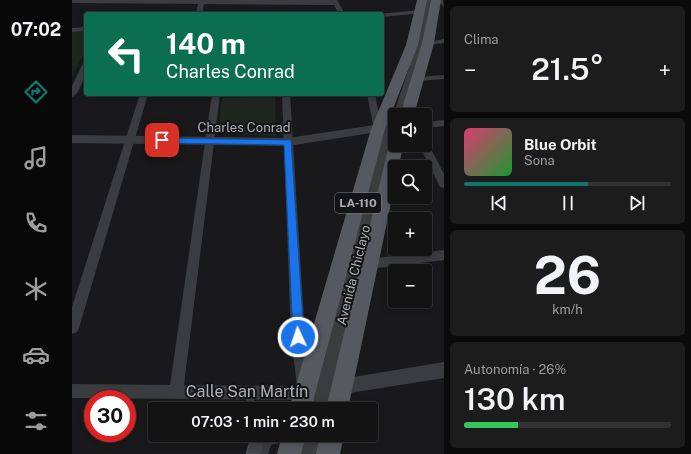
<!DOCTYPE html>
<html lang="es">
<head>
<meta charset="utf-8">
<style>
  :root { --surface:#131314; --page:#1c1c1d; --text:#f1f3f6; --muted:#9d9ea0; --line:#323234; --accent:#0f766e }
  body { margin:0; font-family:"Public Sans",sans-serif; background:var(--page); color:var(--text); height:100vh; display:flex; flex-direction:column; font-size:15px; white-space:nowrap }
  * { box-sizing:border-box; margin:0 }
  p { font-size:13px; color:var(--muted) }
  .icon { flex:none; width:22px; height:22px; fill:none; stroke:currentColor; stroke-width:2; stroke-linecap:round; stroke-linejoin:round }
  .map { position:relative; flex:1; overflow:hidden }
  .sheet { display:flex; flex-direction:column; gap:6px; padding:6px; background:#0a0a0b; width:247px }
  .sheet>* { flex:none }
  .guide { position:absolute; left:12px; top:12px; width:300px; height:84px; border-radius:4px; box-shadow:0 2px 6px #0003,0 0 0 1px var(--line); background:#0b6e4f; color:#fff; overflow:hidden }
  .controls { position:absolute; left:316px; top:108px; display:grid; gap:8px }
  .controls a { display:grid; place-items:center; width:44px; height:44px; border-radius:4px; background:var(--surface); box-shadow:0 2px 6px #0003,0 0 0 1px var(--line); font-size:20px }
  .speed { position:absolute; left:12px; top:390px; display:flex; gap:8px; font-size:20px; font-weight:700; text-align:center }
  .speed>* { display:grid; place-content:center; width:52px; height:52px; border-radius:50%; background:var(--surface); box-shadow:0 2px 6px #0003,0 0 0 1px var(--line); line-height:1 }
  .speed .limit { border:6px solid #d22; background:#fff; color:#111 }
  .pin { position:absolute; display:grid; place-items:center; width:34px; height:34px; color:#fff; margin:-17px; border-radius:8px; box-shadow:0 2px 6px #0006 }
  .me { position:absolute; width:44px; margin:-22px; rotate:357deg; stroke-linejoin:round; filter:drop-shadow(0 0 3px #0008) }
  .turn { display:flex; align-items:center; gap:14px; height:84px; padding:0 16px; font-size:18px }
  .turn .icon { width:52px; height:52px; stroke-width:2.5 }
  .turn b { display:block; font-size:28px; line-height:34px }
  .big { font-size:30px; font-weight:600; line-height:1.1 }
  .sheet .card { flex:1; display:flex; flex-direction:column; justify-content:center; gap:6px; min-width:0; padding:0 14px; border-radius:6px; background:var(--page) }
  .sheet .dial { align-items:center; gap:0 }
  .dial b { font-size:52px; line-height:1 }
  .song { display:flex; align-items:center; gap:12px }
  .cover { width:48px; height:48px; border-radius:6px; background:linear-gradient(135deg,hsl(340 70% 55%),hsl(130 70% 35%)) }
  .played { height:4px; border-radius:2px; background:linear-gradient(90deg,var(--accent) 60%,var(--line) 60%) }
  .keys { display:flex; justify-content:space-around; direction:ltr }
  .heat { display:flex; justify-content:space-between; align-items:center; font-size:22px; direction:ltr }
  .charge { height:6px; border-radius:3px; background:linear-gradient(90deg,#34c759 26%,var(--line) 0) }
  .trip { position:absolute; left:76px; top:402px; width:230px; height:40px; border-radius:4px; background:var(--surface); box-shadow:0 2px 6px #0003,0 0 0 1px var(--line); font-weight:600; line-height:40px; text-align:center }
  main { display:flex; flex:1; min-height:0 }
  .menu { display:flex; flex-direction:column; width:72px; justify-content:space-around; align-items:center; background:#080808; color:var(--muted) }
  .menu .icon { width:28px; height:28px }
  .menu .selected { color:var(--accent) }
  .menu b { font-size:18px; color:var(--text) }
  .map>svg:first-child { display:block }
  .green { fill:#1f2620 }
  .building { fill:#424347; stroke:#525459 }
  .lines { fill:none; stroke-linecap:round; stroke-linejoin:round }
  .service { fill:#3a3c40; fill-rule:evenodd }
  .minor { fill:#3a3c40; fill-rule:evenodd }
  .tertiary { fill:#3a3c40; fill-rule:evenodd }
  .primary { fill:#56595f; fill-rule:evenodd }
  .route { fill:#1a73e8; stroke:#114b97 }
  .labels { text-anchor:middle; stroke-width:4; stroke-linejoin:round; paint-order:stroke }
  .shield { fill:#141416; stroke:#7e8389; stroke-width:1 }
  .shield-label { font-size:12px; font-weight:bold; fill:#acb2ba }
  .street-label { font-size:13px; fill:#acb2ba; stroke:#141416 }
  .near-street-label { font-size:16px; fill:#acb2ba; stroke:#141416 }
</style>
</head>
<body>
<main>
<nav class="menu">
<b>07:02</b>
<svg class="icon selected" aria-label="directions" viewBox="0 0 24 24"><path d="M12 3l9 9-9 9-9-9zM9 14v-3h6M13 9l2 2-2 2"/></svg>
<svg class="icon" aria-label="music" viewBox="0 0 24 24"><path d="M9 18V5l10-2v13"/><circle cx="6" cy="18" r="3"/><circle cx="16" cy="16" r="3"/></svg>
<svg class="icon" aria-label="phone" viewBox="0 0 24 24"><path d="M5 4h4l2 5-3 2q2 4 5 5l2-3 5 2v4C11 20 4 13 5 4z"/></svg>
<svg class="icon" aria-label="climate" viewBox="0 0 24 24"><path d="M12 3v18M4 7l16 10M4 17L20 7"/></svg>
<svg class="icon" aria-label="car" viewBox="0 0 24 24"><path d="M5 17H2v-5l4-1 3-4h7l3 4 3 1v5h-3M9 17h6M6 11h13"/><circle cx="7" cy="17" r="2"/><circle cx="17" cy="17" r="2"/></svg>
<svg class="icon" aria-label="filters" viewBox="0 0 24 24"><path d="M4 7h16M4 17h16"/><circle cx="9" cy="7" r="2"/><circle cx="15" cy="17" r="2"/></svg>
</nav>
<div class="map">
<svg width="372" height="454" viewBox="0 0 372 454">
  <rect width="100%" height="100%" fill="#19191b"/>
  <g class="green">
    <path d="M0,32H14V50L0,77Z"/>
    <path d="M203,96L204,136L146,133L150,98Z"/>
  </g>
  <path class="building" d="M180,435H200L195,454H174Z"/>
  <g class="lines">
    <g class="service">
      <path d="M177,390L180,391L184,409H176L173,394L174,391Z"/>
      <path d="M209,435H219L220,437L219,440L216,441L199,445L196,454H188L193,439Z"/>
    </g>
    <g class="minor">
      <path d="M0,0H265L273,14H267L262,5L132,4L130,14H124L126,4L0,3Z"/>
      <path d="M365,0H371L372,7Z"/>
      <path d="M348,10L350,11V13L310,17V14H307Z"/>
      <path d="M14,27V31L0,32V28Z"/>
      <path d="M372,39V43L356,45L352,43Z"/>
      <path d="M11,63H14C14,72 9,93 0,97V86Z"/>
      <path d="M372,75V79L346,81L342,79L346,77Z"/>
      <path d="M68,94H76L7,328L5,332L0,334V307Z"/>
      <path d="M140,94H148L112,385L225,386L219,337L210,94H218L233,337L240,393L238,398L233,400L0,398V384L98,385Z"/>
      <path d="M295,94H303L310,129L309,131L306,132L302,129Z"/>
      <path d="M372,120V126L353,128V122Z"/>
      <path d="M353,142L357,145L372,174V188L368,187L347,145H353Z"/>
      <path d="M372,250V260L297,269L293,268L291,264L293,260L297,259Z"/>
    </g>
    <g class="tertiary">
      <path d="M353,0H361L347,68L331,115H323V117L321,115L337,68Z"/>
      <path d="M323,118V130L263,380L372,362V378L265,395L259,393L256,409H238L312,131L216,146L0,143V135L216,138L316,123L318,119Z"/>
      <path d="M232,435H250L245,454H227Z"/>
    </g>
    <g class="primary">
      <path d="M345,0H355L346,45L313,129L239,409H217L299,129L334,45Z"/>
      <path d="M359,0H369L362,43L342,115H328L350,43Z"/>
      <path d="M323,140V145H331L327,167H323V184L276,409H254L317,145L319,142Z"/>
      <path d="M210,435H234L229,454H205Z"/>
      <path d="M248,435H272L268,454H244Z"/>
    </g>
  </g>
  <path class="route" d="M88,138L219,140L232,337L230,341L226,342L223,341L221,337L212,145L90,143L86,140Z"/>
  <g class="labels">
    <rect class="shield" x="263" y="193" width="46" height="20" rx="3"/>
    <g class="shield-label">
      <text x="286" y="207">LA-110</text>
    </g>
    <g class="street-label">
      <text x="172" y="132">Charles Conrad</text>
      <text transform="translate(281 275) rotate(-76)" y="5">Avenida Chiclayo</text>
    </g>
    <g class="near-street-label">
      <text x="175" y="397">Calle San Martín</text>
    </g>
  </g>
</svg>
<div class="controls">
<a><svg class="icon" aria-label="sound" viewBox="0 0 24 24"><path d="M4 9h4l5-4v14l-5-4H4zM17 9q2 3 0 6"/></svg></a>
<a><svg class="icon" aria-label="search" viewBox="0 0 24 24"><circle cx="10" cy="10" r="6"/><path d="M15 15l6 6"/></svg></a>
<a>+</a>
<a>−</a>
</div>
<div class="speed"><div class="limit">30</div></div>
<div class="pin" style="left:90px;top:140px;background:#d93025"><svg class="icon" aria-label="arrive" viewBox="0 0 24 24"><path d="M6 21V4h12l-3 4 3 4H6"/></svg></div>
<svg class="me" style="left:226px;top:337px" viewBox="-20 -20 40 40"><circle r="17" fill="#1a73e8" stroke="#fff" stroke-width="3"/><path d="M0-11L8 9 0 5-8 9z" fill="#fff"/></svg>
<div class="trip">07:03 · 1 min · 230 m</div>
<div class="guide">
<div class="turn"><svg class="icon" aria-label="left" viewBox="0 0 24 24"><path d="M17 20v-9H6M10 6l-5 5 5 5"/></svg><div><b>140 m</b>Charles Conrad</div></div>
</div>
</div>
<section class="sheet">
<div class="card"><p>Clima</p>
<div class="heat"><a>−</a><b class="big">21.5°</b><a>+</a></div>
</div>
<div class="card">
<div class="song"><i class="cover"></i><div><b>Blue Orbit</b><p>Sona</p></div></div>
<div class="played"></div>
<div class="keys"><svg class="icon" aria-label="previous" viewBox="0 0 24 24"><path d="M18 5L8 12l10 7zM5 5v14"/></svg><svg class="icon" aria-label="pause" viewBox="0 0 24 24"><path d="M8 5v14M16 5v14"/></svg><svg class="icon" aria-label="next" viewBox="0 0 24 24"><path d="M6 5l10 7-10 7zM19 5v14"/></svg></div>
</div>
<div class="card dial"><b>26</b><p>km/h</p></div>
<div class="card"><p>Autonomía · 26%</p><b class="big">130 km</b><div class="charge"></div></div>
</section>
</main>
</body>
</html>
